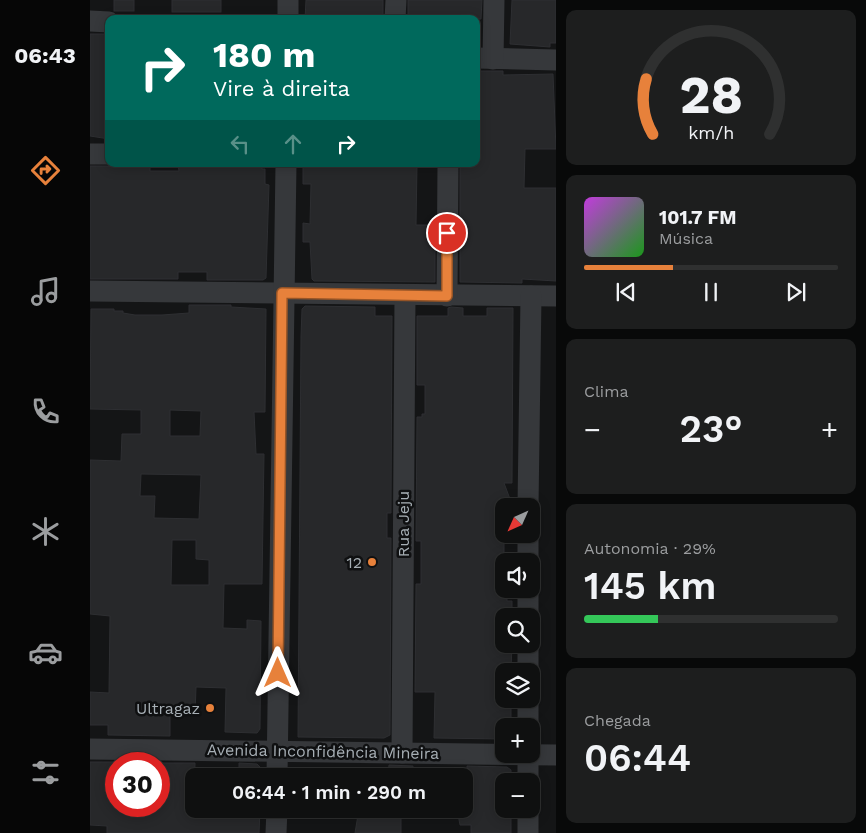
<!DOCTYPE html>
<html lang="pt">
<head>
<meta charset="utf-8">
<style>
  :root { --surface:#0f1010; --page:#1d1e1e; --text:#f1f3f6; --muted:#9b9d9f; --line:#2f3030; --accent:#e7813b }
  body { margin:0; font-family:"Work Sans",sans-serif; background:var(--page); color:var(--text); height:100vh; display:flex; flex-direction:column; font-size:19px; white-space:nowrap }
  * { box-sizing:border-box; margin:0 }
  p { font-size:16px; color:var(--muted) }
  .icon { flex:none; width:28px; height:28px; fill:none; stroke:currentColor; stroke-width:2; stroke-linecap:round; stroke-linejoin:round }
  .map { position:relative; flex:1; overflow:hidden }
  .side { display:flex; flex-direction:column; gap:10px; padding:10px; background:#080909; width:310px }
  .side>* { flex:none }
  .banner { position:absolute; left:15px; top:15px; width:375px; height:152px; border-radius:10px; box-shadow:0 2px 12px #0003,0 0 0 1px var(--line); background:#00695c; color:#fff; overflow:hidden }
  .needle { width:32px; rotate:225deg }
  .controls { position:absolute; left:405px; top:498px; display:grid; gap:10px }
  .controls a { display:grid; place-items:center; width:45px; height:45px; border-radius:10px; background:var(--surface); box-shadow:0 2px 12px #0003,0 0 0 1px var(--line); font-size:25px }
  .speed { position:absolute; left:15px; top:752px; display:flex; gap:10px; font-size:25px; font-weight:700; text-align:center }
  .speed>* { display:grid; place-content:center; width:65px; height:65px; border-radius:50%; background:var(--surface); box-shadow:0 2px 12px #0003,0 0 0 1px var(--line); line-height:1 }
  .speed .limit { border:8px solid #d22; background:#fff; color:#111 }
  .pin { position:absolute; display:grid; place-items:center; width:42px; height:42px; color:#fff; margin:-21px; border:2px solid #fff; border-radius:50%; box-shadow:0 1px 5px #0007 }
  .me { position:absolute; width:55px; margin:-28px; rotate:0deg; stroke-linejoin:round; filter:drop-shadow(0 0 4px #0008) }
  .turn { display:flex; align-items:center; gap:18px; height:105px; padding:0 25px; font-size:22px }
  .turn .icon { width:65px; height:65px; stroke-width:2.5 }
  .turn b { display:block; font-size:35px; line-height:42px }
  .lanes { display:flex; align-items:center; height:48px; padding:0 25px; background:#0003; justify-content:center; gap:25px; direction:ltr }
  .lanes .off { opacity:.35 }
  .big { font-size:38px; font-weight:600; line-height:1.1 }
  .side .widget { flex:1; display:flex; flex-direction:column; justify-content:center; gap:8px; min-width:0; padding:0 18px; border-radius:10px; background:var(--page) }
  .side .dial { align-items:center; gap:0 }
  .dial svg { height:130px; overflow:visible; fill:none; stroke:var(--line); stroke-width:7; stroke-linecap:round; text-anchor:middle }
  .dial text { fill:var(--text); stroke:none }
  .song { display:flex; align-items:center; gap:15px }
  .cover { width:60px; height:60px; border-radius:8px; background:linear-gradient(135deg,hsl(290 70% 55%),hsl(120 70% 35%)) }
  .played { height:5px; border-radius:2px; background:linear-gradient(90deg,var(--accent) 35%,var(--line) 35%) }
  .keys { display:flex; justify-content:space-around; direction:ltr }
  .heat { display:flex; justify-content:space-between; align-items:center; font-size:28px; direction:ltr }
  .charge { height:8px; border-radius:4px; background:linear-gradient(90deg,#34c759 29%,var(--line) 0) }
  .trip { position:absolute; left:95px; top:768px; width:288px; height:50px; border-radius:10px; background:var(--surface); box-shadow:0 2px 12px #0003,0 0 0 1px var(--line); font-weight:600; line-height:50px; text-align:center }
  main { display:flex; flex:1; min-height:0 }
  .tab-bar { display:flex; flex-direction:column; width:90px; justify-content:space-around; align-items:center; background:#060606; color:var(--muted) }
  .tab-bar .icon { width:35px; height:35px }
  .tab-bar .on { color:var(--accent) }
  .tab-bar b { font-size:22px; color:var(--text) }
  .map>svg:first-child { display:block }
  .building { fill:#27282a; stroke:#2e2f32; fill-rule:evenodd }
  .lines { fill:none; stroke-linecap:round; stroke-linejoin:round }
  .minor { stroke:#36383b; stroke-width:21 }
  .route-casing { stroke:#965426; stroke-width:12 }
  .route { stroke:#e7813b; stroke-width:9 }
  .poi-dot { fill:#e7813b; stroke:#0f1011; stroke-width:2 }
  .labels { text-anchor:middle; stroke-width:5; stroke-linejoin:round; paint-order:stroke }
  .street-label { font-size:16px; fill:#a7afb5; stroke:#0f1011 }
  .poi-label { font-size:16px; fill:#a7afb5; stroke:#0f1011; text-anchor:end }
</style>
</head>
<body>
<main>
<nav class="tab-bar">
<b>06:43</b>
<svg class="icon on" aria-label="directions" viewBox="0 0 24 24"><path d="M12 3l9 9-9 9-9-9zM9 14v-3h6M13 9l2 2-2 2"/></svg>
<svg class="icon" aria-label="music" viewBox="0 0 24 24"><path d="M9 18V5l10-2v13"/><circle cx="6" cy="18" r="3"/><circle cx="16" cy="16" r="3"/></svg>
<svg class="icon" aria-label="phone" viewBox="0 0 24 24"><path d="M5 4h4l2 5-3 2q2 4 5 5l2-3 5 2v4C11 20 4 13 5 4z"/></svg>
<svg class="icon" aria-label="climate" viewBox="0 0 24 24"><path d="M12 3v18M4 7l16 10M4 17L20 7"/></svg>
<svg class="icon" aria-label="car" viewBox="0 0 24 24"><path d="M5 17H2v-5l4-1 3-4h7l3 4 3 1v5h-3M9 17h6M6 11h13"/><circle cx="7" cy="17" r="2"/><circle cx="17" cy="17" r="2"/></svg>
<svg class="icon" aria-label="filters" viewBox="0 0 24 24"><path d="M4 7h16M4 17h16"/><circle cx="9" cy="7" r="2"/><circle cx="15" cy="17" r="2"/></svg>
</nav>
<div class="map">
<svg width="466" height="833" viewBox="0 0 466 833">
  <rect width="100%" height="100%" fill="#141516"/>
  <g class="building">
    <rect x="24" y="0" width="20" height="11"/>
    <rect x="82" y="0" width="49" height="12"/>
    <path d="M216,0H293V19H215Z"/>
    <path d="M318,0H392L391,19H318Z"/>
    <path d="M422,0H466V43H460V47L420,44Z"/>
    <path d="M0,34H19V139L0,136Z"/>
    <path d="M386,71H413V75L463,74L466,149H435L434,188H466V281L432,279V283L370,282V164H386Z"/>
    <path d="M26,164H60V171H89L88,164L172,165V169H175V184L179,185L176,278L173,280H117V272H88V279H0V166H19Z"/>
    <path d="M221,164H327L326,225H345V282L224,281L222,279L220,242H213V223L220,224L221,184H213V165Z"/>
    <path d="M99,305H141V307L176,309L175,412H164L166,454H174L172,584H134L133,628L157,629V620L171,621L170,729L167,733L135,732L136,688L106,687L105,715L80,714V736L18,735V725H0V692L19,693L20,616L0,614V460L31,461L32,434H51V410L0,409L1,309H24V311H33V313L45,315H72L99,313ZM80,410L111,411L110,436H80ZM51,474L111,475L109,519L64,518L65,496H50ZM82,540H106V559L119,560V585H81Z"/>
    <path d="M215,306L285,307V316H302L301,513H297V538H301L300,735L294,738L208,737L211,337L212,309Z"/>
    <path d="M361,307L373,308V316H397V308H423L422,483H414L420,499H414V589H417V601H422V616H414V644H422L421,671H414V699H421V726H414V739L344,738L345,692H325L326,584H331V541H326L327,417H332V414H335V385H327V316H358V308Z"/>
    <path d="M0,762H26V806H69V763H105L104,809H170L169,833H17V826L0,825Z"/>
    <path d="M149,763L167,764L171,768V776H149Z"/>
    <path d="M299,765L323,766L322,776H298Z"/>
    <path d="M377,766L417,767L421,770V781H414V811H421V833H381V825H370L367,809H374V800H377Z"/>
    <path d="M269,809H311V833H265Z"/>
  </g>
  <g class="lines">
    <g class="minor">
      <path d="M198,19V0"/>
      <path d="M305,19L306,0"/>
      <path d="M0,21L19,22"/>
      <path d="M386,58L466,60"/>
      <path d="M403,59L404,0"/>
      <path d="M0,154H19"/>
      <path d="M0,291L466,296"/>
      <path d="M357,296L358,164"/>
      <path d="M438,506L441,296"/>
      <path d="M438,561V534"/>
      <path d="M438,589V616"/>
      <path d="M438,644V671"/>
      <path d="M438,726V699"/>
      <path d="M0,749L466,755"/>
      <path d="M312,753L315,295"/>
      <path d="M187,776L196,164"/>
      <path d="M438,781V754"/>
      <path d="M186,833L187,809"/>
      <path d="M438,833V809"/>
    </g>
  </g>
  <g class="lines">
    <g class="route-casing">
      <path id="route" d="M188,673L192,293L357,296V233"/>
    </g>
    <use href="#route" class="route"/>
  </g>
  <g class="poi-dot">
    <circle cx="282" cy="562" r="5"/>
    <circle cx="120" cy="708" r="5"/>
  </g>
  <g class="labels">
    <g class="street-label">
      <text transform="translate(313 524) rotate(-90)" y="6">Rua Jeju</text>
      <text transform="translate(233 751) rotate(1)" y="6">Avenida Inconfidência Mineira</text>
    </g>
    <g class="poi-label">
      <text x="272" y="568">12</text>
      <text x="110" y="714">Ultragaz</text>
    </g>
  </g>
</svg>
<div class="controls">
<a><svg class="needle" viewBox="-14 -14 28 28"><path d="M0-13l5 13h-10z" fill="#e53935"/><path d="M0 13l5-13h-10z" fill="#9b9d9f"/></svg></a>
<a><svg class="icon" aria-label="sound" viewBox="0 0 24 24"><path d="M4 9h4l5-4v14l-5-4H4zM17 9q2 3 0 6"/></svg></a>
<a><svg class="icon" aria-label="search" viewBox="0 0 24 24"><circle cx="10" cy="10" r="6"/><path d="M15 15l6 6"/></svg></a>
<a><svg class="icon" aria-label="layers" viewBox="0 0 24 24"><path d="M12 4l9 5-9 5-9-5zM3 14l9 5 9-5"/></svg></a>
<a>+</a>
<a>−</a>
</div>
<div class="speed"><div class="limit">30</div></div>
<div class="pin" style="left:357px;top:233px;background:#d93025"><svg class="icon" aria-label="arrive" viewBox="0 0 24 24"><path d="M6 21V4h12l-3 4 3 4H6"/></svg></div>
<svg class="me" style="left:188px;top:673px" viewBox="-20 -20 40 40"><path d="M0-17L14 15 0 8-14 15z" fill="#e7813b" stroke="#fff" stroke-width="4"/></svg>
<div class="trip">06:44 · 1 min · 290 m</div>
<div class="banner">
<div class="turn"><svg class="icon" aria-label="right" viewBox="0 0 24 24"><path d="M7 20v-9h11M14 6l5 5-5 5"/></svg><div><b>180 m</b>Vire à direita</div></div>
<div class="lanes"><svg class="icon off" aria-label="left" viewBox="0 0 24 24"><path d="M17 20v-9H6M10 6l-5 5 5 5"/></svg><svg class="icon off" aria-label="ahead" viewBox="0 0 24 24"><path d="M12 20V5M6 11l6-6 6 6"/></svg><svg class="icon" aria-label="right" viewBox="0 0 24 24"><path d="M7 20v-9h11M14 6l5 5-5 5"/></svg></div>
</div>
</div>
<section class="side">
<div class="widget dial"><svg viewBox="0 0 100 80">
<path d="M14 69A42 42 0 1 1 86 69"/>
<path d="M14 69A42 42 0 0 1 10 35" stroke="#e7813b"/>
<text x="50" y="56" font-size="32" font-weight="700">28</text>
<text x="50" y="72" font-size="11">km/h</text>
</svg></div>
<div class="widget">
<div class="song"><i class="cover"></i><div><b>101.7 FM</b><p>Música</p></div></div>
<div class="played"></div>
<div class="keys"><svg class="icon" aria-label="previous" viewBox="0 0 24 24"><path d="M18 5L8 12l10 7zM5 5v14"/></svg><svg class="icon" aria-label="pause" viewBox="0 0 24 24"><path d="M8 5v14M16 5v14"/></svg><svg class="icon" aria-label="next" viewBox="0 0 24 24"><path d="M6 5l10 7-10 7zM19 5v14"/></svg></div>
</div>
<div class="widget"><p>Clima</p>
<div class="heat"><a>−</a><b class="big">23°</b><a>+</a></div>
</div>
<div class="widget"><p>Autonomia · 29%</p><b class="big">145 km</b><div class="charge"></div></div>
<div class="widget"><p>Chegada</p><b class="big">06:44</b></div>
</section>
</main>
</body>
</html>
